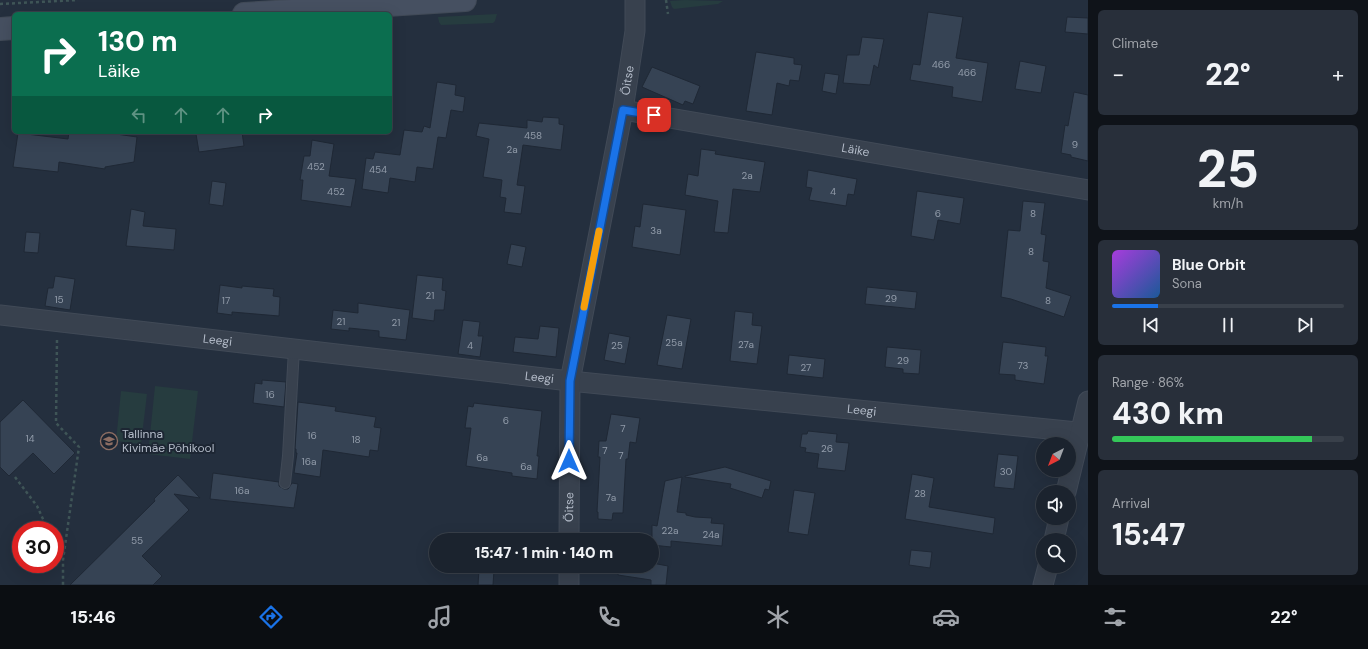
<!DOCTYPE html>
<html lang="en">
<head>
<meta charset="utf-8">
<style>
  :root { --surface:#1b232e; --page:#282f3a; --text:#f1f3f6; --muted:#a0a4aa; --line:#39404a; --accent:#1a73e8 }
  body { margin:0; font-family:"DM Sans",sans-serif; background:var(--page); color:var(--text); height:100vh; display:flex; flex-direction:column; font-size:15px; white-space:nowrap }
  * { box-sizing:border-box; margin:0 }
  p { font-size:13px; color:var(--muted) }
  .icon { flex:none; width:22px; height:22px; fill:none; stroke:currentColor; stroke-width:2; stroke-linecap:round; stroke-linejoin:round }
  .map { position:relative; flex:1; overflow:hidden }
  .side { display:flex; flex-direction:column; gap:10px; padding:10px; background:#0f1319; width:280px }
  .side>* { flex:none }
  .banner { position:absolute; left:12px; top:12px; width:380px; height:122px; border-radius:6px; box-shadow:0 4px 16px #0002,0 0 0 1px var(--line); background:#0b6e4f; color:#fff; overflow:hidden }
  .needle { width:26px; rotate:222deg }
  .tools { position:absolute; left:1036px; top:437px; display:grid; gap:8px }
  .tools a { display:grid; place-items:center; width:40px; height:40px; border-radius:50%; background:var(--surface); box-shadow:0 4px 16px #0002,0 0 0 1px var(--line); font-size:20px }
  .speed { position:absolute; left:12px; top:521px; display:flex; gap:8px; font-size:20px; font-weight:700; text-align:center }
  .speed>* { display:grid; place-content:center; width:52px; height:52px; border-radius:50%; background:var(--surface); box-shadow:0 4px 16px #0002,0 0 0 1px var(--line); line-height:1 }
  .speed .limit { border:6px solid #d22; background:#fff; color:#111 }
  .pin { position:absolute; display:grid; place-items:center; width:34px; height:34px; color:#fff; margin:-17px; border-radius:8px; box-shadow:0 2px 6px #0006 }
  .me { position:absolute; width:44px; margin:-22px; rotate:0deg; stroke-linejoin:round; filter:drop-shadow(0 0 3px #0008) }
  .turn { display:flex; align-items:center; gap:14px; height:84px; padding:0 20px; font-size:18px }
  .turn .icon { width:52px; height:52px; stroke-width:2.5 }
  .turn b { display:block; font-size:28px; line-height:34px }
  .lanes { display:flex; align-items:center; height:38px; padding:0 20px; background:#0003; justify-content:center; gap:20px; direction:ltr }
  .lanes .off { opacity:.35 }
  .big { font-size:30px; font-weight:800; line-height:1.1 }
  .side .tile { flex:1; display:flex; flex-direction:column; justify-content:center; gap:6px; min-width:0; padding:0 14px; border-radius:6px; background:var(--page) }
  .side .dial { align-items:center; gap:0 }
  .dial b { font-size:52px; line-height:1 }
  .song { display:flex; align-items:center; gap:12px }
  .cover { width:48px; height:48px; border-radius:6px; background:linear-gradient(135deg,hsl(280 70% 55%),hsl(210 70% 35%)) }
  .played { height:4px; border-radius:2px; background:linear-gradient(90deg,var(--accent) 20%,var(--line) 20%) }
  .keys { display:flex; justify-content:space-around; direction:ltr }
  .heat { display:flex; justify-content:space-between; align-items:center; font-size:22px; direction:ltr }
  .charge { height:6px; border-radius:3px; background:linear-gradient(90deg,#34c759 86%,var(--line) 0) }
  .trip { position:absolute; left:429px; top:533px; width:230px; height:40px; border-radius:20px; background:var(--surface); box-shadow:0 4px 16px #0002,0 0 0 1px var(--line); font-weight:800; line-height:40px; text-align:center }
  .tabs { display:flex; height:64px; justify-content:space-around; align-items:center; background:#0b0e12; color:var(--muted) }
  .tabs .icon { width:28px; height:28px }
  .tabs .current { color:var(--accent) }
  .tabs b { font-size:18px; color:var(--text) }
  main { display:flex; flex:1; min-height:0 }
  .map>svg:first-child { display:block }
  .green { fill:#263c3f }
  .building { fill:#364354; stroke:#1f2835 }
  .lines { fill:none; stroke-linecap:round; stroke-linejoin:round }
  .service-casing { stroke:#414a57; stroke-width:12 }
  .minor-casing { stroke:#414a57; stroke-width:21 }
  .secondary-casing { stroke:#414a57; stroke-width:24 }
  .path { stroke:#3f5557; stroke-width:2.5; stroke-dasharray:3 3; stroke-linecap:butt }
  .service { stroke:#38414e; stroke-width:10 }
  .minor { stroke:#38414e; stroke-width:19 }
  .secondary { stroke:#465061; stroke-width:22 }
  .route-casing { stroke:#114b97; stroke-width:10 }
  .route { stroke:#1a73e8; stroke-width:7 }
  .slow { stroke:#f59e0b; stroke-width:7 }
  .labels { text-anchor:middle; stroke-width:4; stroke-linejoin:round; paint-order:stroke }
  .number-label { font-size:10px; fill:#929caa }
  .street-label { font-size:12px; fill:#b4bcc9; stroke:#1d2633 }
  .poi-label { font-size:12px; fill:#b4bcc9; stroke:#1d2633; text-anchor:start }
</style>
</head>
<body>
<main>
<div class="map">
<svg width="1088" height="585" viewBox="0 0 1088 585">
  <rect width="100%" height="100%" fill="#242f3e"/>
  <g class="green">
    <path d="M685,0L723,1L718,4L674,9L672,7L670,1Z"/>
    <path d="M497,14L495,21L493,23L441,25L439,22L438,17Z"/>
    <path d="M155,386L198,391L190,459L148,454Z"/>
    <path d="M121,391L147,394L141,444L116,441Z"/>
  </g>
  <g class="building">
    <path d="M928,12L963,17L956,58L988,63L982,102L952,97L953,87L910,80L913,64L920,65Z"/>
    <path d="M1067,17L1088,18V34L1065,32Z"/>
    <path d="M862,37L884,39L878,68L874,65L870,85L843,83L847,55H859Z"/>
    <path d="M756,52L794,58V64L802,65L799,81L790,80L789,86L777,83L772,115L746,111Z"/>
    <path d="M1020,61L1046,66L1041,93L1015,89Z"/>
    <path d="M652,67L700,86L693,104L685,101L683,105L642,87Z"/>
    <path d="M825,73L839,75L836,94L822,91Z"/>
    <path d="M437,82L456,85L455,95L465,97L463,112L451,110L446,138L438,137L433,169L417,167L415,182L390,178L388,193L362,189L366,158L373,159L375,152L400,155L404,130L422,132L424,126L430,128Z"/>
    <path d="M1074,92L1088,95V161L1071,157V155L1061,153L1065,125L1068,126Z"/>
    <path d="M543,117L559,118V124L564,125L561,150L523,145L517,185L525,186L521,214L504,212L506,198L500,197L502,180L483,177L489,139L476,136L479,123L527,128V120L542,122Z"/>
    <path d="M69,132H102L137,137L134,162L105,167V169L59,162L58,172L13,167L18,133L68,139Z"/>
    <path d="M209,132H242L244,146L199,152L196,134Z"/>
    <path d="M312,140L334,144L329,176L356,179L351,207L301,200L303,180H300L304,156H310Z"/>
    <path d="M701,149L716,151L715,154L765,162L760,192L733,189L728,233L714,232L718,201L685,195L688,174L698,176Z"/>
    <path d="M808,170L857,179L854,195L848,194L846,206L809,200L812,188L806,187Z"/>
    <path d="M212,181L226,183L223,206L209,204Z"/>
    <path d="M917,191L964,198L960,224L938,220L934,240L911,236Z"/>
    <path d="M1023,201L1045,203L1041,234L1046,235L1043,261L1049,262L1046,288L1071,296L1064,317L1011,299L1001,297L1008,230L1020,231Z"/>
    <path d="M643,204L686,210L680,255L632,247L635,226L640,227Z"/>
    <path d="M131,209L145,212L143,226L176,229L174,250L126,246Z"/>
    <path d="M26,232L40,233L38,253L24,252Z"/>
    <path d="M511,244L526,247L522,267L507,264Z"/>
    <path d="M417,275L443,278L442,290L446,291L444,310H435L434,321L412,318Z"/>
    <path d="M55,276L75,279L70,310L45,306L48,288H53Z"/>
    <path d="M220,285L242,288V286L274,289L273,296L280,297L279,316L232,312V315L217,313Z"/>
    <path d="M867,287L917,292L915,309L865,304Z"/>
    <path d="M358,303L410,310L406,340L379,337V331L349,328V331L331,329L333,310L358,313Z"/>
    <path d="M735,311L753,313L752,325L762,326L757,364L730,361Z"/>
    <path d="M667,315L691,319L682,369L657,365Z"/>
    <path d="M463,320L480,322L478,336H483L480,357L458,354Z"/>
    <path d="M540,326L559,328L556,357L513,352L515,337L538,339Z"/>
    <path d="M609,333L630,337L625,364L604,360Z"/>
    <path d="M1003,342L1046,347L1045,356H1048L1044,384L1015,380V375L999,374Z"/>
    <path d="M887,347L921,350L919,374L903,373V369L885,367Z"/>
    <path d="M789,355L825,359L823,378L787,374Z"/>
    <path d="M262,380L286,382L284,407L253,403L255,383L262,384Z"/>
    <path d="M23,400L75,453L54,474L33,453L9,476L0,467V422Z"/>
    <path d="M298,402L336,407L335,411L376,417L374,427L381,428L378,451L370,450L369,457L323,450L320,477L294,473L297,453H296V449H295Z"/>
    <path d="M474,403L542,411L537,456H539L537,479L512,476V473L466,466L471,428H465L468,406L473,407Z"/>
    <path d="M611,414L640,418L636,443L630,442L628,459H626L623,513H613L612,520L598,519V512H597L600,457H598L599,441H606Z"/>
    <path d="M808,431L837,434L836,442L849,443L845,471L817,468L819,454L805,452L806,448L800,447L802,434H807Z"/>
    <path d="M998,454L1018,456L1014,489L994,487Z"/>
    <path d="M725,467L771,481L769,490L765,489L762,498L730,488L731,484L685,477V476Z"/>
    <path d="M213,473L279,482V486L284,489H288L292,483L298,484L294,508L210,499Z"/>
    <path d="M912,474L934,478L929,507L995,518L993,534L905,519Z"/>
    <path d="M178,475L200,498L174,494L189,510L142,556L162,576L153,585H70L155,501L154,499Z"/>
    <path d="M682,477L677,512L686,513V515L695,517L712,518L711,523L724,524L722,546L671,541V547L652,545V525L657,526L665,481Z"/>
    <path d="M794,490L815,493L808,535L788,532Z"/>
    <path d="M911,550L932,552L930,568L909,565Z"/>
    <path d="M652,563L668,566L666,585H651V580L618,575V566H652Z"/>
    <path d="M479,569L494,570L493,585H478Z"/>
  </g>
  <g class="lines">
    <g class="service-casing">
      <path id="service" d="M285,483L288,456L294,349"/>
    </g>
    <g class="minor-casing">
      <g id="minor">
        <path id="s1" d="M623,110L1088,190"/>
        <path id="s2" d="M0,315L570,381L1088,433"/>
        <path d="M1066,492L1088,401"/>
        <path id="s3" d="M569,540L570,381L623,110L635,31V0"/>
        <path d="M1054,540L1059,518"/>
        <path d="M569,585V566"/>
        <path d="M1043,585L1048,566"/>
      </g>
    </g>
    <g class="secondary-casing">
      <g id="secondary">
        <path d="M244,14L465,0"/>
        <path d="M0,29L14,28"/>
      </g>
    </g>
    <g class="path">
      <path d="M666,0L668,14"/>
      <path d="M0,4L78,0"/>
      <path d="M57,340L56,423L79,447L63,560V585"/>
      <path d="M15,477L37,506L48,530"/>
      <path d="M55,544L63,559"/>
    </g>
    <use href="#service" class="service"/>
    <use href="#minor" class="minor"/>
    <use href="#secondary" class="secondary"/>
  </g>
  <g class="lines">
    <g class="route-casing">
      <path id="route" d="M569,461L570,381L623,110L654,115"/>
    </g>
    <use href="#route" class="route"/>
    <path class="slow" d="M584,307L599,231"/>
  </g>
  <defs>
    <g id="school-ring" transform="scale(0.9)"><circle r="9.5" fill="#1d2633" stroke="#8d6e63" stroke-width="1.5"/><path d="M0-5L7-2L0 1L-7-2ZM-4 1L0 2.5L4 1V4Q0 6-4 4Z" fill="#8d6e63"/></g>
  </defs>
  <g fill-rule="evenodd">
    <use href="#school-ring" x="109" y="441"/>
  </g>
  <g class="labels">
    <g class="number-label">
      <text x="941" y="68">466</text>
      <text x="967" y="76">466</text>
      <text x="533" y="139">458</text>
      <text x="1075" y="148">9</text>
      <text x="512" y="153">2a</text>
      <text x="316" y="170">452</text>
      <text x="378" y="173">454</text>
      <text x="747" y="179">2a</text>
      <text x="336" y="195">452</text>
      <text x="833" y="195">4</text>
      <text x="938" y="217">6</text>
      <text x="1033" y="217">8</text>
      <text x="656" y="234">3a</text>
      <text x="1031" y="255">8</text>
      <text x="430" y="299">21</text>
      <text x="891" y="302">29</text>
      <text x="59" y="303">15</text>
      <text x="226" y="304">17</text>
      <text x="1048" y="304">8</text>
      <text x="341" y="325">21</text>
      <text x="396" y="326">21</text>
      <text x="674" y="346">25a</text>
      <text x="746" y="348">27a</text>
      <text x="470" y="349">4</text>
      <text x="617" y="349">25</text>
      <text x="903" y="364">29</text>
      <text x="1023" y="369">73</text>
      <text x="806" y="371">27</text>
      <text x="270" y="398">16</text>
      <text x="506" y="424">6</text>
      <text x="623" y="432">7</text>
      <text x="312" y="439">16</text>
      <text x="30" y="442">14</text>
      <text x="356" y="443">18</text>
      <text x="827" y="452">26</text>
      <text x="605" y="454">7</text>
      <text x="621" y="459">7</text>
      <text x="482" y="461">6a</text>
      <text x="309" y="465">16a</text>
      <text x="526" y="470">6a</text>
      <text x="1006" y="475">30</text>
      <text x="242" y="494">16a</text>
      <text x="920" y="497">28</text>
      <text x="611" y="501">7a</text>
      <text x="670" y="534">22a</text>
      <text x="711" y="538">24a</text>
      <text x="137" y="544">55</text>
    </g>
    <g class="street-label">
      <text dy="4" stroke="none"><textPath href="#s3" startOffset="465">Õitse</textPath></text>
      <text dy="4" stroke="none"><textPath href="#s1" startOffset="236">Läike</textPath></text>
      <text dy="4" stroke="none"><textPath href="#s2" startOffset="219">Leegi</textPath></text>
      <text dy="4" stroke="none"><textPath href="#s2" startOffset="543">Leegi</textPath></text>
      <text dy="4" stroke="none"><textPath href="#s2" startOffset="867">Leegi</textPath></text>
      <text dy="4" stroke="none"><textPath href="#s3" startOffset="33">Õitse</textPath></text>
    </g>
    <g class="poi-label">
      <text x="122" y="438">Tallinna<tspan x="122" dy="14">Kivimäe Põhikool</tspan></text>
    </g>
  </g>
</svg>
<div class="tools">
<a><svg class="needle" viewBox="-14 -14 28 28"><path d="M0-13l5 13h-10z" fill="#e53935"/><path d="M0 13l5-13h-10z" fill="#a0a4aa"/></svg></a>
<a><svg class="icon" aria-label="sound" viewBox="0 0 24 24"><path d="M4 9h4l5-4v14l-5-4H4zM17 9q2 3 0 6"/></svg></a>
<a><svg class="icon" aria-label="search" viewBox="0 0 24 24"><circle cx="10" cy="10" r="6"/><path d="M15 15l6 6"/></svg></a>
</div>
<div class="speed"><div class="limit">30</div></div>
<div class="pin" style="left:654px;top:115px;background:#d93025"><svg class="icon" aria-label="arrive" viewBox="0 0 24 24"><path d="M6 21V4h12l-3 4 3 4H6"/></svg></div>
<svg class="me" style="left:569px;top:461px" viewBox="-20 -20 40 40"><path d="M0-17L14 15 0 8-14 15z" fill="#1a73e8" stroke="#fff" stroke-width="4"/></svg>
<div class="trip">15:47 · 1 min · 140 m</div>
<div class="banner">
<div class="turn"><svg class="icon" aria-label="right" viewBox="0 0 24 24"><path d="M7 20v-9h11M14 6l5 5-5 5"/></svg><div><b>130 m</b>Läike</div></div>
<div class="lanes"><svg class="icon off" aria-label="left" viewBox="0 0 24 24"><path d="M17 20v-9H6M10 6l-5 5 5 5"/></svg><svg class="icon off" aria-label="ahead" viewBox="0 0 24 24"><path d="M12 20V5M6 11l6-6 6 6"/></svg><svg class="icon off" aria-label="ahead" viewBox="0 0 24 24"><path d="M12 20V5M6 11l6-6 6 6"/></svg><svg class="icon" aria-label="right" viewBox="0 0 24 24"><path d="M7 20v-9h11M14 6l5 5-5 5"/></svg></div>
</div>
</div>
<section class="side">
<div class="tile"><p>Climate</p>
<div class="heat"><a>−</a><b class="big">22°</b><a>+</a></div>
</div>
<div class="tile dial"><b>25</b><p>km/h</p></div>
<div class="tile">
<div class="song"><i class="cover"></i><div><b>Blue Orbit</b><p>Sona</p></div></div>
<div class="played"></div>
<div class="keys"><svg class="icon" aria-label="previous" viewBox="0 0 24 24"><path d="M18 5L8 12l10 7zM5 5v14"/></svg><svg class="icon" aria-label="pause" viewBox="0 0 24 24"><path d="M8 5v14M16 5v14"/></svg><svg class="icon" aria-label="next" viewBox="0 0 24 24"><path d="M6 5l10 7-10 7zM19 5v14"/></svg></div>
</div>
<div class="tile"><p>Range · 86%</p><b class="big">430 km</b><div class="charge"></div></div>
<div class="tile"><p>Arrival</p><b class="big">15:47</b></div>
</section>
</main>
<nav class="tabs">
<b>15:46</b>
<svg class="icon current" aria-label="directions" viewBox="0 0 24 24"><path d="M12 3l9 9-9 9-9-9zM9 14v-3h6M13 9l2 2-2 2"/></svg>
<svg class="icon" aria-label="music" viewBox="0 0 24 24"><path d="M9 18V5l10-2v13"/><circle cx="6" cy="18" r="3"/><circle cx="16" cy="16" r="3"/></svg>
<svg class="icon" aria-label="phone" viewBox="0 0 24 24"><path d="M5 4h4l2 5-3 2q2 4 5 5l2-3 5 2v4C11 20 4 13 5 4z"/></svg>
<svg class="icon" aria-label="climate" viewBox="0 0 24 24"><path d="M12 3v18M4 7l16 10M4 17L20 7"/></svg>
<svg class="icon" aria-label="car" viewBox="0 0 24 24"><path d="M5 17H2v-5l4-1 3-4h7l3 4 3 1v5h-3M9 17h6M6 11h13"/><circle cx="7" cy="17" r="2"/><circle cx="17" cy="17" r="2"/></svg>
<svg class="icon" aria-label="filters" viewBox="0 0 24 24"><path d="M4 7h16M4 17h16"/><circle cx="9" cy="7" r="2"/><circle cx="15" cy="17" r="2"/></svg>
<b>22°</b>
</nav>
</body>
</html>
